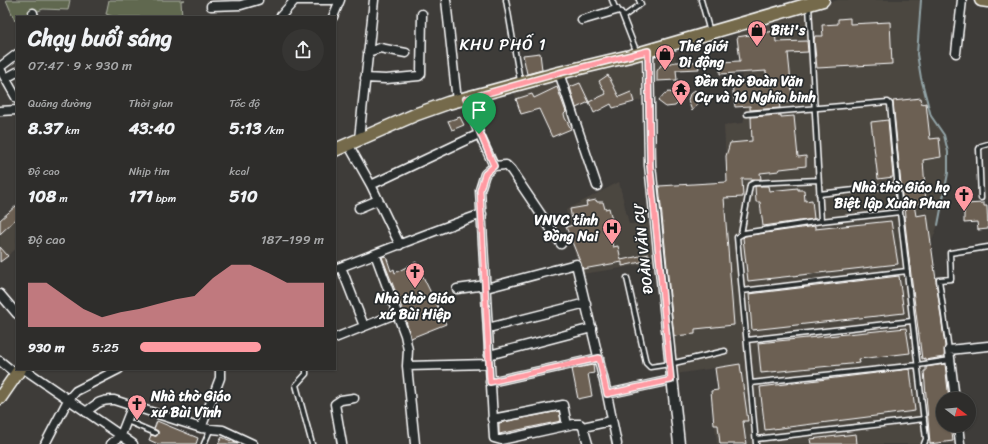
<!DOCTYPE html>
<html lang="vi">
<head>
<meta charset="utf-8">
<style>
  body { margin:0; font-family:Sriracha,sans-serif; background:#363533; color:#f1f3f6; height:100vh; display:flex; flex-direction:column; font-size:15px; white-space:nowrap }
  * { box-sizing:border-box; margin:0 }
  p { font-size:13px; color:#a7a8a9 }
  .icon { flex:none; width:22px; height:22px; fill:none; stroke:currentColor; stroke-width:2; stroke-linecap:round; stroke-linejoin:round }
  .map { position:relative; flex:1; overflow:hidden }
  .drawer { position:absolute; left:16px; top:16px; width:320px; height:354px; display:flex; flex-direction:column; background:#2e2d2b; border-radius:0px; box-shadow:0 1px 3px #0004,0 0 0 1px #494947 }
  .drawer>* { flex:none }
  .needle { width:26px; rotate:106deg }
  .fabs { position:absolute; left:936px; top:392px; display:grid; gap:8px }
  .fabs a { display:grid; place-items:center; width:40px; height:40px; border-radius:50%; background:#2e2d2b; box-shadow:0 1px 3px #0004,0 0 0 1px #494947; font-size:20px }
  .pin { position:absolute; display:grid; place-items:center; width:34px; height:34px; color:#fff; margin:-41px -17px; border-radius:50% 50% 50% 0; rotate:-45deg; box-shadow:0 0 4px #0007 }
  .pin .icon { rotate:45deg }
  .round { display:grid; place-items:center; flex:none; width:42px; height:42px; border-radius:21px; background:#363533 }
  .head { display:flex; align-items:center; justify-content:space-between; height:68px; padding:0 12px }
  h1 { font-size:22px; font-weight:700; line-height:30px }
  .metrics { display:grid; grid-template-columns:repeat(3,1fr); gap:6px; height:68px; padding:4px 12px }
  .metrics div { display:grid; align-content:center }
  .metrics b { font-size:17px; font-weight:700 }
  .metrics small { font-size:11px; font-weight:400 }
  .metrics p { font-size:11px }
  .chart { height:112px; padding:8px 12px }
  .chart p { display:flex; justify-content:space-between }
  .chart svg { width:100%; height:72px; margin-top:4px; fill:#ff9aa2; opacity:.7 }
  ul { padding:0 12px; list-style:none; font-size:13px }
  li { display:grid; grid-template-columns:64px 48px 1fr; align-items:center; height:30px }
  li i { height:10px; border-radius:5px; background:#ff9aa2 }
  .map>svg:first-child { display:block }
  .built { fill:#4c4741 }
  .green { fill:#60684f; stroke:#b0b4a7 }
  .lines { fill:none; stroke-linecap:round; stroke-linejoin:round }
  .stream { stroke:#92a4a7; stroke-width:2 }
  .building { fill:#6c6053; stroke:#fff }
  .service-casing { stroke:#fff; stroke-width:7 }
  .minor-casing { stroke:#fff; stroke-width:11 }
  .tertiary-casing { stroke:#fff; stroke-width:13 }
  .primary-casing { stroke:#fff; stroke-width:15 }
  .service { stroke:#2a2d2e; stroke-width:4 }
  .minor { stroke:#2a2d2e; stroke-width:8 }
  .tertiary { stroke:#2a2d2e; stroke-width:10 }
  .primary { stroke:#746b4b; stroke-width:12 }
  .route-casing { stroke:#fff; stroke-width:8 }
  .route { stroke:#ff9aa2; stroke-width:5 }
  .labels { text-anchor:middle; stroke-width:3.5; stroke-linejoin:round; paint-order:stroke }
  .poi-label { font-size:14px; font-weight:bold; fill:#fff; stroke:#2a2d2e; text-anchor:start }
  .street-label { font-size:14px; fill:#fff; stroke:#2a2d2e }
  .quarter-label { font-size:16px; letter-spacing:1px; fill:#fff; stroke:#2a2d2e }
</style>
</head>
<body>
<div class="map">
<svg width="988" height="444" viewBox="0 0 988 444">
  <rect width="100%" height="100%" fill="#3e3c39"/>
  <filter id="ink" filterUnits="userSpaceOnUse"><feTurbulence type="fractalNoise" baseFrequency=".025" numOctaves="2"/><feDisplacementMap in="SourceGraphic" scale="8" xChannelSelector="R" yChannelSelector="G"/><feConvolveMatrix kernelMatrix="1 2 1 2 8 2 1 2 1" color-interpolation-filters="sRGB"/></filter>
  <g filter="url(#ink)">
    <path class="built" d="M838 0H921L917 54 921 78 931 116 944 135 948 152V173L943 202 938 225 931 243 952 399H943V425H955L958 444H717L711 391 718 390 715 368 675 374 656 186 727 182 724 125 743 123 746 112 736 30Z
      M675 48 677 80 653 81 652 54Z
      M644 57V99L613 108 611 104 594 113 589 102 574 109 563 76Z
      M558 77 574 127 552 137 539 109 521 114 513 90Z
      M619 182 629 224 650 223 654 263 582 274 566 227 570 226 566 210Z
      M17 205V238L16 239 17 248 0 262V220Z"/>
    <path class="green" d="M6 0H70L68 10 43 9 24 17H17L15 21Z
      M109 0H185L181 1 182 17H114L106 14Z"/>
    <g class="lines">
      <path class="stream" d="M921 0 917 54 921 78 931 116 944 135 948 152V173L938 225"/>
    </g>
    <path class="building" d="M850 18V24L890 22 892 64 817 68 814 40 815 36H823L822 25 838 24V19Z
      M775 31 776 42 807 41 808 52 788 53 793 102 779 103 780 108 750 110V106L735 107 732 84 767 81 766 71 720 74V62L740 61 737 37Z
      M540 53 542 70 527 74 523 55Z
      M676 62H698L699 69 676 70 677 80 657 81V71L661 65Z
      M608 75 619 97 631 92 634 102 613 108 611 104 594 113 589 102 606 94 599 81Z
      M580 83 589 102 576 108 570 87Z
      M557 87 566 112 564 114 565 118 571 129 552 137 539 109 521 114 516 99 532 94 534 98Z
      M695 90 698 95 699 102 692 111 688 100 690 94Z
      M669 92 677 94 682 99 675 106 666 107 658 101 664 94Z
      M921 98 922 104 926 103 930 139 939 138 941 157 923 160 926 203 914 204 916 216 927 214 945 346 944 357 925 360V358L922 359 911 275 905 223 904 218 906 217 905 205 903 206 893 101Z
      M781 115V117L794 116 798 157 806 156V166L780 169 779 171 760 173 761 179H742L743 197 724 198 734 325 695 329V334L674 336 659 186 727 182 726 156 730 143 752 141 751 117Z
      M460 117 464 125 452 130 448 121Z
      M888 120 893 177 878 179 871 122Z
      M755 186H768L769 191 798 188V190H804L805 201 812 200 814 219 763 226 760 202H756Z
      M596 200 597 202H603L605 209 609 208 612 220 607 221 613 247 618 246 621 260 649 254 650 260 622 266V262L583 269 566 227 573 225 570 209 587 206 586 202Z
      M984 203V206H987L988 229 978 230 977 222 964 223V204Z
      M17 205V218L0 234V220Z
      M891 221 898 264 748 281 743 238 745 236 815 226V229Z
      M0 247 8 256 0 262Z
      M386 256 391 271 394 269 395 273 416 262 446 324 411 338 403 311 382 257Z
      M899 276 904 313 752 330 749 294Z
      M906 328 910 353 859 359 860 363 761 373 758 343Z
      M740 364 748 421H743L746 444H720L718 425H714L711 391 718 390 715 368Z
      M945 364 949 399H943V425H951L953 441 930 444 924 371H926V367Z
      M593 365 594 373 588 374 592 396 578 399 572 369Z
      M910 369 915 411 765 430 760 387Z
      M559 411 561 421 499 434V423Z
      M157 421 198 438 196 444H158L149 440 151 435 156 436 158 434V431L154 429Z
      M856 434 857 444H811L810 439Z
      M222 437 238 444H218Z"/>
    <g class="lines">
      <g class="service-casing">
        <path id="service" d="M506 0 520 81
          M612 0 616 10 621 12 623 17 637 53
          M701 0 710 32
          M809 6 821 221
          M623 17 641 4 639 0
          M747 114 888 102 890 104 900 212
          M819 194 898 185
          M981 198 979 149 981 146 988 144
          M741 234 750 185 754 183 818 180
          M627 278 646 363 650 367 670 364 725 351
          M742 291 907 271
          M747 340 912 321
          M949 350 939 280 951 279 950 253 988 247
          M306 369V374L296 385 312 444
          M751 383 918 365 950 360
          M127 421 155 433
          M756 439 924 419
          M204 444 211 428
          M756 444 737 237 744 233 821 221 900 212 926 439 924 444"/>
      </g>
      <g class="minor-casing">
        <path id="minor" d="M293 0H332
          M446 0 457 101
          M211 6 241 5 258 0
          M33 13 34 17
          M280 17 294 1
          M333 17 340 0
          M582 20 616 10
          M368 52 380 48 406 53
          M956 53 962 0
          M0 67 17 54
          M0 69 17 99
          M559 73 597 186
          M6 78 17 72
          M365 78 386 79 419 76 421 74 422 14
          M466 99 479 134 494 166 506 165 511 170 561 244
          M0 111 17 110
          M359 139 374 0
          M348 144 371 185 400 245
          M494 166 485 174 480 190 494 438 501 440 574 424H580L583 427 611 421
          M371 185 479 134
          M359 208 378 200
          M375 254 405 335 408 350 407 366 415 444
          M341 267 364 326
          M335 269C384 251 432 231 482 214
          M486 288 576 264 607 394 617 444
          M457 289 486 285
          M0 294 17 314
          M488 328 586 303
          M335 338 398 313
          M489 355 592 328
          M0 361 16 374
          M407 366 489 364
          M24 369 133 444
          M490 382 599 358
          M607 394 671 380
          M955 399 949 350 988 346
          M86 412C96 404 101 399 114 400L201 428 223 430 253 444
          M492 419 563 405 567 425
          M958 425 960 444
          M583 427 588 444
          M201 428 220 378V369
          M121 435 132 407
          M45 444 68 400 76 391 119 369
          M111 444 121 435
          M342 444 335 404 341 400 354 398"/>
      </g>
      <g class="tertiary-casing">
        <path id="tertiary" d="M648 51 650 165 679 444"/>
      </g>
      <g class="primary-casing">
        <path id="primary" d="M981 0 988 1
          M335 150 417 114 448 103 559 73 630 56 823 0
          M0 398 20 369"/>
      </g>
      <use href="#service" class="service"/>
      <use href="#minor" class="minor"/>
      <use href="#tertiary" class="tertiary"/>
      <use href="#primary" class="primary"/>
    </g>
  </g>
  <g class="lines" filter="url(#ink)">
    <g class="route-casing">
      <path id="route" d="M648 51 650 166 671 380 607 394 599 358 490 382 480 190 485 174 494 166 466 99 559 73Z"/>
    </g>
    <use href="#route" class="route"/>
  </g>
  <defs>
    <g id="shop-pin" transform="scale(1)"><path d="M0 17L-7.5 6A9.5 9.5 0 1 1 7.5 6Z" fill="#ff9aa2" stroke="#2a2d2e"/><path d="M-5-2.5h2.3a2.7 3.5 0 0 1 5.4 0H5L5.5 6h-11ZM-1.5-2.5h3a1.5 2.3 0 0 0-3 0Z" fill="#111"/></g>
    <g id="temple-pin" transform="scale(1)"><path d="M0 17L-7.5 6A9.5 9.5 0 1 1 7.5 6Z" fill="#ff9aa2" stroke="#2a2d2e"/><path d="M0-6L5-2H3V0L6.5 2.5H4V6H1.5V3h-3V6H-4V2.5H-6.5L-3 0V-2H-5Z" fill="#111"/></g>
    <g id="church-pin" transform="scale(1)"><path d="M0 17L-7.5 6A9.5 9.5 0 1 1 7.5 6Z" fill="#ff9aa2" stroke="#2a2d2e"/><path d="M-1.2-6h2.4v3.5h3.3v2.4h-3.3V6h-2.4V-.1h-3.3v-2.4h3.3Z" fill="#111"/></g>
    <g id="hospital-pin" transform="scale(1)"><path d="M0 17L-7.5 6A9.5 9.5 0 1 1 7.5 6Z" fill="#ff9aa2" stroke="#2a2d2e"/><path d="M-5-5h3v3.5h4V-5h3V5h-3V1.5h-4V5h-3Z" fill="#111"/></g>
  </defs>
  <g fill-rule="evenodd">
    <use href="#shop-pin" x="757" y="30"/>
    <use href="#shop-pin" x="665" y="54"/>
    <use href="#temple-pin" x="681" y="89"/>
    <use href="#church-pin" x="964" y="195"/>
    <use href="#hospital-pin" x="612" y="228"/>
    <use href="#church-pin" x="415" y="272"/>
    <use href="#church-pin" x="137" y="404"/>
  </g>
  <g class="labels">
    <g class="poi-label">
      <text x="771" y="35">Biti's</text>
      <text x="679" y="51">Thế giới<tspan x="679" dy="16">Di động</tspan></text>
      <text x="695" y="86">Đền thờ Đoàn Văn<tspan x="695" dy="16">Cự và 16 Nghĩa binh</tspan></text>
      <text x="950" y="192" text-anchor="end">Nhà thờ Giáo họ<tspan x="950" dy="16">Biệt lập Xuân Phan</tspan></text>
      <text x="598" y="225" text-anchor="end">VNVC tỉnh<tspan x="598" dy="16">Đồng Nai</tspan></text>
      <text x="415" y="303" text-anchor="middle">Nhà thờ Giáo<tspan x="415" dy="16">xứ Bùi Hiệp</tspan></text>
      <text x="151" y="401">Nhà thờ Giáo<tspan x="151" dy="16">xứ Bùi Vĩnh</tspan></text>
    </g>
    <g class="street-label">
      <text transform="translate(643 249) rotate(-96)" y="5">ĐOÀN VĂN CỰ</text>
    </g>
    <g class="quarter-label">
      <text x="503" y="50">KHU PHỐ 1</text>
    </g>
  </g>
</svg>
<div class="fabs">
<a><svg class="needle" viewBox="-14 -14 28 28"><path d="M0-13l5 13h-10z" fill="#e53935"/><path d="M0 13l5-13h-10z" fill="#a7a8a9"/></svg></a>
</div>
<div class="pin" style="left:479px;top:134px;background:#1e9e55"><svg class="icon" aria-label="arrive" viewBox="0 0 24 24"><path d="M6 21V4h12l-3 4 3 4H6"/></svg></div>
<section class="drawer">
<div class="head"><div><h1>Chạy buổi sáng</h1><p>07:47 · 9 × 930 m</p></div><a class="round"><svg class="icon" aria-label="share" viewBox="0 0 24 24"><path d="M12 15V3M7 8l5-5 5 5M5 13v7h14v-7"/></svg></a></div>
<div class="metrics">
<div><p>Quãng đường</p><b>8.37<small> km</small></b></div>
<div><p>Thời gian</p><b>43:40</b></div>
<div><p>Tốc độ</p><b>5:13<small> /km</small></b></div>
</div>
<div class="metrics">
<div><p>Độ cao</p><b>108<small> m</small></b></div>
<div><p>Nhịp tim</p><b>171<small> bpm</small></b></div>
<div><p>kcal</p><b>510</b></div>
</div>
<div class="chart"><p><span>Độ cao</span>187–199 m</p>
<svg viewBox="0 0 160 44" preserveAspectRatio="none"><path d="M0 44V17L10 17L20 25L30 33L40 38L50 35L60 33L70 30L80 27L90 25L100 14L110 6L120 6L130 11L140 17L150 17L160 17V44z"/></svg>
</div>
<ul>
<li><b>930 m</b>5:25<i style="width:66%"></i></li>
</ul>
</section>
</div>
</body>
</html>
